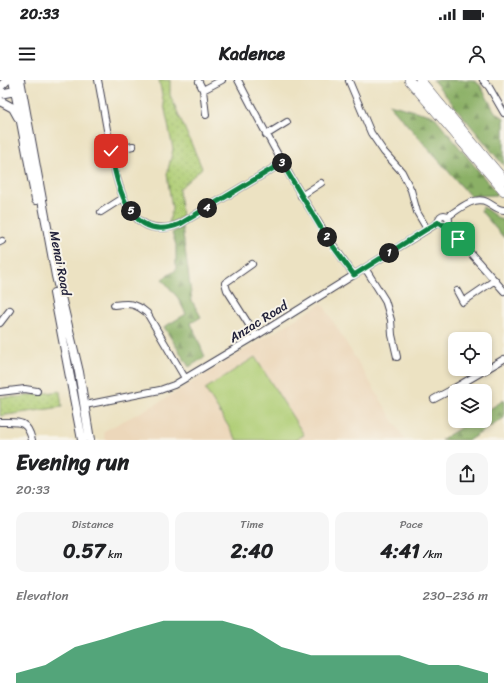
<!DOCTYPE html>
<html lang="en">
<head>
<meta charset="utf-8">
<style>
  body { margin:0; font-family:Sriracha,sans-serif; background:#f6f6f6; color:#202124; height:100vh; display:flex; flex-direction:column; font-size:15px; white-space:nowrap }
  * { box-sizing:border-box; margin:0 }
  p { font-size:13px; color:#757577 }
  .icon { flex:none; width:22px; height:22px; fill:none; stroke:currentColor; stroke-width:2; stroke-linecap:round; stroke-linejoin:round }
  .map { position:relative; height:360px; overflow:hidden }
  .details { display:flex; flex-direction:column; background:#fff; flex:1 }
  .details>* { flex:none }
  .controls { position:absolute; left:448px; top:252px; display:grid; gap:8px }
  .controls a { display:grid; place-items:center; width:44px; height:44px; border-radius:8px; background:#fff; box-shadow:0 2px 6px #0003; font-size:20px }
  .pin { position:absolute; display:grid; place-items:center; width:34px; height:34px; color:#fff; margin:-17px; border-radius:8px; box-shadow:0 2px 6px #0006 }
  .km { position:absolute; width:20px; height:20px; margin:-10px; border-radius:50%; background:#222; color:#fff; font-size:11px; line-height:20px; text-align:center }
  .round { display:grid; place-items:center; flex:none; width:42px; height:42px; border-radius:12px; background:#f6f6f6 }
  .headline { display:flex; align-items:center; justify-content:space-between; height:68px; padding:0 16px }
  h1 { font-size:22px; font-weight:700; line-height:30px }
  .figures { display:grid; grid-template-columns:repeat(3,1fr); gap:6px; height:68px; padding:4px 16px }
  .figures div { display:grid; align-content:center; border-radius:10px; background:#f6f6f6; text-align:center }
  .figures b { font-size:20px; font-weight:700 }
  .figures small { font-size:11px; font-weight:400 }
  .figures p { font-size:11px }
  .chart { height:112px; padding:8px 16px }
  .chart p { display:flex; justify-content:space-between }
  .chart svg { width:100%; height:72px; margin-top:4px; fill:#0b8043; opacity:.7 }
  .status { display:flex; justify-content:space-between; align-items:center; height:28px; padding:0 20px; background:#fff; direction:ltr }
  .status svg { height:11px; fill:currentColor }
  header { display:flex; justify-content:space-between; align-items:center; height:52px; padding:0 16px; background:#fff; font-size:18px; font-weight:700 }
  .map>svg:first-child { display:block }
  .built { fill:#ecd7ba }
  .grass { fill:url(#grass-dots); stroke:#687858 }
  .forest { fill:url(#forest-firs); stroke:#566950 }
  .garden { fill:#afcd74; stroke:#687858 }
  .lines { fill:none; stroke-linecap:round; stroke-linejoin:round }
  .street-casing { stroke:#403f4f; stroke-width:8 }
  .secondary-casing { stroke:#403f4f; stroke-width:10 }
  .primary-casing { stroke:#403f4f; stroke-width:10 }
  .street { stroke:#fff; stroke-width:6 }
  .secondary { stroke:#fff; stroke-width:8 }
  .primary { stroke:#fff; stroke-width:9 }
  .route-casing { stroke:#fff; stroke-width:8 }
  .route { stroke:#0b8043; stroke-width:5 }
  .labels { text-anchor:middle; stroke-width:4; stroke-linejoin:round; paint-order:stroke }
  .street-label { font-size:13px; fill:#22223b; stroke:#f7f3e8 }
</style>
</head>
<body>
<div class="status"><b>20:33</b><svg viewBox="0 0 49 12"><path d="M0 12V9h3v3zM5 12V6h3v6zM10 12V3h3v9zM15 12V0h3v12zM26 1h20v11H26zM47 4h2v5h-2z"/></svg></div>
<header><svg class="icon" aria-label="menu" viewBox="0 0 24 24"><path d="M4 6h16M4 12h16M4 18h16"/></svg>Kadence<svg class="icon" aria-label="person" viewBox="0 0 24 24"><circle cx="12" cy="8" r="4"/><path d="M4 21q1-7 8-7t8 7"/></svg></header>
<div class="map">
<svg width="504" height="360" viewBox="0 0 504 360">
  <defs>
    <pattern id="grass-dots" width="8" height="8" patternUnits="userSpaceOnUse"><rect width="8" height="8" fill="#afcd74"/><path d="M2 2h.1M6 6h.1" fill="none" stroke="#96b065" stroke-width="1.8" stroke-linecap="round"/></pattern>
    <pattern id="forest-firs" width="22" height="20" patternUnits="userSpaceOnUse"><rect width="22" height="20" fill="#8bb066"/><path d="M5 1l3.5 6h-7zM16 11l3.5 6h-7z" fill="#718f55"/></pattern>
  </defs>
  <rect width="100%" height="100%" fill="#f7f3e8"/>
  <filter id="ink" filterUnits="userSpaceOnUse"><feTurbulence type="fractalNoise" baseFrequency=".025" numOctaves="2"/><feDisplacementMap in="SourceGraphic" scale="8" xChannelSelector="R" yChannelSelector="G"/><feConvolveMatrix kernelMatrix="1 2 1 2 8 2 1 2 1" color-interpolation-filters="sRGB"/></filter>
  <filter id="wash" filterUnits="userSpaceOnUse"><feTurbulence type="fractalNoise" baseFrequency=".012" numOctaves="4" result="noise"/><feDisplacementMap in="SourceGraphic" scale="16" xChannelSelector="R" yChannelSelector="G"/><feGaussianBlur stdDeviation="0.9" result="paint"/><feColorMatrix in="noise" values="0 0 0 0 0 0 0 0 0 0 0 0 0 0 0 0 0 1.4 0 .05"/><feComposite in="paint" operator="in"/></filter>
  <g filter="url(#wash)">
    <rect width="100%" height="100%" fill="#ece2c2"/>
    <path class="built" d="M322 223 405 360H105L104 351 158 323Z"/>
    <path class="grass" d="M159 0H170V15L202 88 179 109 182 137 169 143 172 129 167 94 173 69Z
      M60 311 62 327 0 336V317H19Z"/>
    <path class="forest" d="M433 0H473L480 5 495 32 504 38V86Z
      M389 24 434 36 498 115 470 116Z
      M483 127 501 140 504 139V158L481 131Z
      M182 147 192 221 201 237 191 243 205 277 189 287 164 247 186 234 178 218 162 199 176 190V165L172 153Z
      M504 320V338L469 360H441L471 341H485V332Z"/>
    <path class="garden" d="M255 277 304 355 295 360H237L205 309Z"/>
  </g>
  <g filter="url(#ink)">
    <g class="lines">
      <g class="street-casing">
        <path id="street" d="M98 0C102 20 105 40 109 60 116 98 125 165 180 144L282 83
          M238 0C273 68 309 133 354 195
          M483 0 489 7 504 33
          M349 1 371 53 384 72 402 92 411 110 417 132 427 149
          M199 2 203 10 206 35
          M203 10 222 0
          M266 55 287 42
          M111 71 133 66
          M301 116 321 103
          M101 132 123 118
          M439 140a5 5 0 1 1 10 0a5 5 0 1 1-10 0Z
          M447 137C458 130 474 115 487 122 493 125 497 130 504 130
          M447 144 458 159 504 211
          M0 162 2 161
          M252 184 225 203 227 210 256 256
          M365 188 385 220 391 240 392 255 397 277
          M457 211 463 222 495 200
          M114 225C130 223 135 223 147 233L185 298
          M0 243 10 230
          M0 312 25 309 37 311
          M434 319 451 310 504 279
          M85 325 160 310 174 305 256 256 439 142
          M0 342C18 342 27 339 32 360"/>
      </g>
      <g class="secondary-casing">
        <path id="secondary" d="M13 0 36 120
          M20 0 56 196 79 292 90 360
          M0 7 7 0
          M0 14 15 11
          M0 21 13 28 18 37
          M54 213 82 360"/>
      </g>
      <g class="primary-casing">
        <path id="primary" d="M409 0 504 111
          M420 0 504 100"/>
      </g>
      <use href="#street" class="street"/>
      <use href="#secondary" class="secondary"/>
      <use href="#primary" class="primary"/>
    </g>
  </g>
  <g class="lines" filter="url(#ink)">
    <g class="route-casing">
      <path id="route" d="M111 71C117 108 131 164 180 144L282 83 327 158 354 195 427 149 439 142 443 145 447 144 458 159"/>
    </g>
    <use href="#route" class="route"/>
  </g>
  <g class="labels">
    <g class="street-label">
      <text transform="translate(61 183) rotate(79)" y="5">Menai Road</text>
      <text transform="translate(258 241) rotate(-32)" y="5">Anzac Road</text>
    </g>
  </g>
</svg>
<div class="controls">
<a><svg class="icon" aria-label="locate" viewBox="0 0 24 24"><circle cx="12" cy="12" r="6"/><path d="M12 2v4M12 18v4M2 12h4M18 12h4"/></svg></a>
<a><svg class="icon" aria-label="layers" viewBox="0 0 24 24"><path d="M12 4l9 5-9 5-9-5zM3 14l9 5 9-5"/></svg></a>
</div>
<div class="pin" style="left:458px;top:159px;background:#1e9e55"><svg class="icon" aria-label="arrive" viewBox="0 0 24 24"><path d="M6 21V4h12l-3 4 3 4H6"/></svg></div>
<div class="pin" style="left:111px;top:71px;background:#d93025"><svg class="icon" aria-label="check" viewBox="0 0 24 24"><path d="M5 12l5 5 9-10"/></svg></div>
<b class="km" style="left:389px;top:173px">1</b>
<b class="km" style="left:327px;top:157px">2</b>
<b class="km" style="left:282px;top:83px">3</b>
<b class="km" style="left:207px;top:128px">4</b>
<b class="km" style="left:131px;top:131px">5</b>
</div>
<section class="details">
<div class="headline"><div><h1>Evening run</h1><p>20:33</p></div><a class="round"><svg class="icon" aria-label="share" viewBox="0 0 24 24"><path d="M12 15V3M7 8l5-5 5 5M5 13v7h14v-7"/></svg></a></div>
<div class="figures">
<div><p>Distance</p><b>0.57<small> km</small></b></div>
<div><p>Time</p><b>2:40</b></div>
<div><p>Pace</p><b>4:41<small> /km</small></b></div>
</div>
<div class="chart"><p><span>Elevation</span>230–236 m</p>
<svg viewBox="0 0 160 44" preserveAspectRatio="none"><path d="M0 44V38L10 33L20 22L30 17L40 11L50 6L60 6L70 6L80 11L90 22L100 27L110 27L120 27L130 27L140 33L150 33L160 38V44z"/></svg>
</div>
</section>
</body>
</html>
